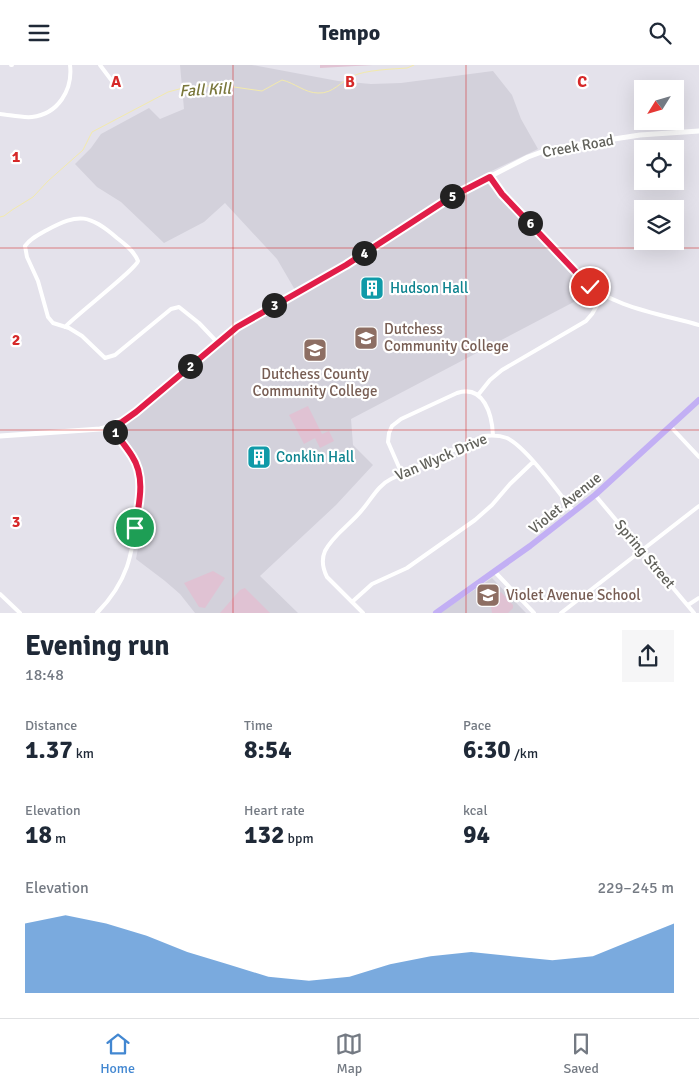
<!DOCTYPE html>
<html lang="en">
<head>
<meta charset="utf-8">
<style>
  body { margin:0; font-family:Signika,sans-serif; background:#f6f6f7; color:#1f2937; height:100vh; display:flex; flex-direction:column; font-size:19px; white-space:nowrap }
  * { box-sizing:border-box; margin:0 }
  p { font-size:16px; color:#747a83 }
  .icon { flex:none; width:28px; height:28px; fill:none; stroke:currentColor; stroke-width:2; stroke-linecap:round; stroke-linejoin:round }
  .map { position:relative; height:548px; overflow:hidden }
  .sheet { display:flex; flex-direction:column; background:#fff; flex:1 }
  .sheet>* { flex:none }
  .needle { width:32px; rotate:233deg }
  .buttons { position:absolute; left:634px; top:15px; display:grid; gap:10px }
  .buttons a { display:grid; place-items:center; width:50px; height:50px; border-radius:0px; background:#fff; box-shadow:0 5px 20px #0002; font-size:25px }
  .pin { position:absolute; display:grid; place-items:center; width:42px; height:42px; color:#fff; margin:-21px; border:2px solid #fff; border-radius:50%; box-shadow:0 1px 5px #0007 }
  .km { position:absolute; width:25px; height:25px; margin:-12px; border-radius:50%; background:#222; color:#fff; font-size:14px; line-height:25px; text-align:center }
  .round { display:grid; place-items:center; flex:none; width:52px; height:52px; border-radius:0px; background:#f6f6f7 }
  .headline { display:flex; align-items:center; justify-content:space-between; height:85px; padding:0 25px }
  h1 { font-size:28px; font-weight:700; line-height:38px }
  .metrics { display:grid; grid-template-columns:repeat(3,1fr); gap:8px; height:85px; padding:5px 25px }
  .metrics div { display:grid; align-content:center }
  .metrics b { font-size:25px; font-weight:700 }
  .metrics small { font-size:14px; font-weight:400 }
  .metrics p { font-size:14px }
  .chart { height:140px; padding:10px 25px }
  .chart p { display:flex; justify-content:space-between }
  .chart svg { width:100%; height:90px; margin-top:5px; fill:#4287d1; opacity:.7 }
  header { display:flex; justify-content:space-between; align-items:center; height:65px; padding:0 25px; background:#fff; font-size:22px; font-weight:700 }
  .menu { display:flex; justify-content:space-around; align-items:center; height:70px; border-top:1px solid #e0e1e3; background:#fff; font-size:14px; color:#747a83 }
  .menu a { display:grid; justify-items:center; gap:2px }
  .menu .on { color:#4287d1 }
  .map>svg:first-child { display:block }
  .education { fill:#d3d1db }
  .green { fill:#e0c2d3 }
  .lines { fill:none; stroke-linecap:round; stroke-linejoin:round }
  .stream { stroke:#f3eaab; stroke-width:1 }
  .minor { stroke:#fff; stroke-width:4 }
  .tertiary { stroke:#fff; stroke-width:5 }
  .primary { stroke:#c2aff4; stroke-width:6 }
  .route-casing { stroke:#fff; stroke-width:10 }
  .route { stroke:#e11d48; stroke-width:6 }
  .grid { fill:none; stroke:#d62828; stroke-width:1; stroke-opacity:0.55 }
  .labels { text-anchor:middle; stroke-width:4.5; stroke-linejoin:round; paint-order:stroke }
  .street-label { font-size:15px; fill:#61615b; stroke:#fff }
  .culture-label { font-size:15px; fill:#0d838f; stroke:#fff; text-anchor:start }
  .education-label { font-size:15px; fill:#785e54; stroke:#fff; text-anchor:start }
  .water-label { font-size:16px; font-style:italic; fill:#7a773b; stroke:#fff }
  .grid-label { font-size:16px; text-anchor:middle; font-weight:bold; fill:#d62828; stroke:#fff; stroke-width:4.5; stroke-linejoin:round; paint-order:stroke }
</style>
</head>
<body>
<header><svg class="icon" aria-label="menu" viewBox="0 0 24 24"><path d="M4 6h16M4 12h16M4 18h16"/></svg>Tempo<svg class="icon" aria-label="search" viewBox="0 0 24 24"><circle cx="10" cy="10" r="6"/><path d="M15 15l6 6"/></svg></header>
<div class="map">
<svg width="699" height="548" viewBox="0 0 699 548">
  <rect width="100%" height="100%" fill="#e4e2eb"/>
  <path class="education" d="M180 0H252L338 16 371 19 401 18 493 6 512 30 521 54 538 84 483 110 488 119 549 183 589 229 351 354 353 380 373 400 336 440 260 511 298 548H195L180 529 165 516 136 494 140 472 144 414 138 391 122 370V363L230 271 298 230 277 194 225 138 204 157 164 178 121 137 97 122 75 99 91 83 101 69 149 43 160 54 184 44Z
    M492 513 526 548H440Z"/>
  <path class="green" d="M320 0H373L320 3Z
    M308 341 322 369 329 366 334 376 320 383 315 373 304 379 289 350Z
    M213 506 225 513 205 543 199 542 184 518Z
    M245 523 270 548H220L240 525Z
    M501 527 513 540V543L508 548H492L490 536Z"/>
  <g class="lines">
    <path class="stream" d="M0 152 4 151 12 145 33 132 48 116 83 85 92 67 168 27 183 23 220 20 262 26 282 15C295 18 305 28 318 28 333 29 341 16 353 11 365 5 393 4 407 3L414 0"/>
    <path class="minor" d="M11 0H12
      M100 0 112 16
      M0 49C10 50 22 53 32 52 58 49 73 25 70 0
      M490 112 502 129 582 214C610 242 661 249 699 260
      M65 262C76 250 136 204 138 196 134 186 125 179 117 173 89 149 79 148 47 165 38 170 31 173 25 181L27 192 38 216 48 252 53 258 69 263 82 271 105 293 115 290 171 244 179 242 199 258 217 277
      M478 330 490 315 502 305 586 256 592 249 603 230
      M670 361 699 392
      M402 409 388 377 389 368 392 361 401 354 457 328C484 319 492 350 493 370
      M595 430 694 548
      M495 507 534 548
      M0 529 20 548
      M352 537 372 519 407 503 475 455 492 440 510 419 533 397
      M688 540 699 533
      M97 548C129 515 132 489 138 446 139 433 143 417 139 404 134 388 118 377 112 361
      M363 548 327 512C323 504 321 495 325 486 333 470 351 459 362 445 371 435 378 420 391 414L484 371C493 370 499 370 507 373 527 383 559 428 574 447
      M561 548 699 441"/>
    <path class="tertiary" d="M0 371 100 364 112 361 122 357 237 262 346 200 456 129 528 92 547 85 562 82 640 70 699 66"/>
    <path class="primary" d="M436 548 530 481 595 430 699 335"/>
  </g>
  <g class="lines">
    <g class="route-casing">
      <path id="route" d="M135 463C139 439 146 412 132 391 126 381 117 372 112 361L122 357 136 347 237 262 346 200 451 132 490 112 502 129 590 222"/>
    </g>
    <use href="#route" class="route"/>
  </g>
  <path class="grid" d="M233 0V548M466 0V548M0 183H699M0 365H699"/>
  <defs>
    <g id="building-square" transform="scale(1.25)"><rect x="-9" y="-9" width="18" height="18" rx="4" fill="#0f9aa8" stroke="#fff"/><path d="M-4-6H4V6H1V3H-1V6H-4ZM-2.5-4.3h1.7v1.8h-1.7ZM.8-4.3h1.7v1.8H.8ZM-2.5-1h1.7V.8h-1.7ZM.8-1h1.7V.8H.8Z" fill="#fff"/></g>
    <g id="university-square" transform="scale(1.25)"><rect x="-9" y="-9" width="18" height="18" rx="4" fill="#8d6e63" stroke="#fff"/><path d="M0-5L7-2L0 1L-7-2ZM-4 1L0 2.5L4 1V4Q0 6-4 4Z" fill="#fff"/></g>
    <g id="school-square" transform="scale(1.25)"><rect x="-9" y="-9" width="18" height="18" rx="4" fill="#8d6e63" stroke="#fff"/><path d="M0-5L7-2L0 1L-7-2ZM-4 1L0 2.5L4 1V4Q0 6-4 4Z" fill="#fff"/></g>
  </defs>
  <g fill-rule="evenodd">
    <use href="#building-square" x="372" y="223"/>
    <use href="#university-square" x="366" y="273"/>
    <use href="#school-square" x="315" y="285"/>
    <use href="#building-square" x="259" y="392"/>
    <use href="#school-square" x="488" y="530"/>
  </g>
  <g class="labels">
    <g class="street-label">
      <text transform="translate(578 81) rotate(-10)" y="5">Creek Road</text>
      <text transform="translate(441 392) rotate(-23)" y="5">Van Wyck Drive</text>
      <text transform="translate(565 438) rotate(-39)" y="5">Violet Avenue</text>
      <text transform="translate(645 489) rotate(50)" y="5">Spring Street</text>
    </g>
    <g class="culture-label">
      <text x="390" y="228">Hudson Hall</text>
      <text x="276" y="397">Conklin Hall</text>
    </g>
    <g class="education-label">
      <text x="384" y="269">Dutchess<tspan x="384" dy="17">Community College</tspan></text>
      <text x="315" y="314" text-anchor="middle">Dutchess County<tspan x="315" dy="17">Community College</tspan></text>
      <text x="506" y="535">Violet Avenue School</text>
    </g>
    <g class="water-label">
      <text transform="translate(205 24) rotate(-3)" y="6">Fall Kill</text>
    </g>
  </g>
  <g class="grid-label">
    <text x="116" y="22">A</text>
    <text x="350" y="22">B</text>
    <text x="582" y="22">C</text>
    <text x="16" y="97">1</text>
    <text x="16" y="280">2</text>
    <text x="16" y="462">3</text>
  </g>
</svg>
<div class="buttons">
<a><svg class="needle" viewBox="-14 -14 28 28"><path d="M0-13l5 13h-10z" fill="#e53935"/><path d="M0 13l5-13h-10z" fill="#747a83"/></svg></a>
<a><svg class="icon" aria-label="locate" viewBox="0 0 24 24"><circle cx="12" cy="12" r="6"/><path d="M12 2v4M12 18v4M2 12h4M18 12h4"/></svg></a>
<a><svg class="icon" aria-label="layers" viewBox="0 0 24 24"><path d="M12 4l9 5-9 5-9-5zM3 14l9 5 9-5"/></svg></a>
</div>
<div class="pin" style="left:135px;top:463px;background:#1e9e55"><svg class="icon" aria-label="arrive" viewBox="0 0 24 24"><path d="M6 21V4h12l-3 4 3 4H6"/></svg></div>
<div class="pin" style="left:590px;top:222px;background:#d93025"><svg class="icon" aria-label="check" viewBox="0 0 24 24"><path d="M5 12l5 5 9-10"/></svg></div>
<b class="km" style="left:115px;top:367px">1</b>
<b class="km" style="left:190px;top:301px">2</b>
<b class="km" style="left:274px;top:240px">3</b>
<b class="km" style="left:364px;top:188px">4</b>
<b class="km" style="left:452px;top:131px">5</b>
<b class="km" style="left:530px;top:158px">6</b>
</div>
<section class="sheet">
<div class="headline"><div><h1>Evening run</h1><p>18:48</p></div><a class="round"><svg class="icon" aria-label="share" viewBox="0 0 24 24"><path d="M12 15V3M7 8l5-5 5 5M5 13v7h14v-7"/></svg></a></div>
<div class="metrics">
<div><p>Distance</p><b>1.37<small> km</small></b></div>
<div><p>Time</p><b>8:54</b></div>
<div><p>Pace</p><b>6:30<small> /km</small></b></div>
</div>
<div class="metrics">
<div><p>Elevation</p><b>18<small> m</small></b></div>
<div><p>Heart rate</p><b>132<small> bpm</small></b></div>
<div><p>kcal</p><b>94</b></div>
</div>
<div class="chart"><p><span>Elevation</span>229–245 m</p>
<svg viewBox="0 0 160 44" preserveAspectRatio="none"><path d="M0 44V10L10 6L20 10L30 16L40 24L50 30L60 36L70 38L80 36L90 30L100 26L110 24L120 26L130 28L140 26L150 18L160 10V44z"/></svg>
</div>
</section>
<nav class="menu">
<a class="on"><svg class="icon" aria-label="home" viewBox="0 0 24 24"><path d="M3 11l9-7 9 7M6 9v11h12V9"/></svg>Home</a>
<a><svg class="icon" aria-label="map" viewBox="0 0 24 24"><path d="M3 6l6-2 6 2 6-2v14l-6 2-6-2-6 2zM9 4v14M15 6v14"/></svg>Map</a>
<a><svg class="icon" aria-label="saved" viewBox="0 0 24 24"><path d="M7 4h10v16l-5-4-5 4z"/></svg>Saved</a>
</nav>
</body>
</html>
